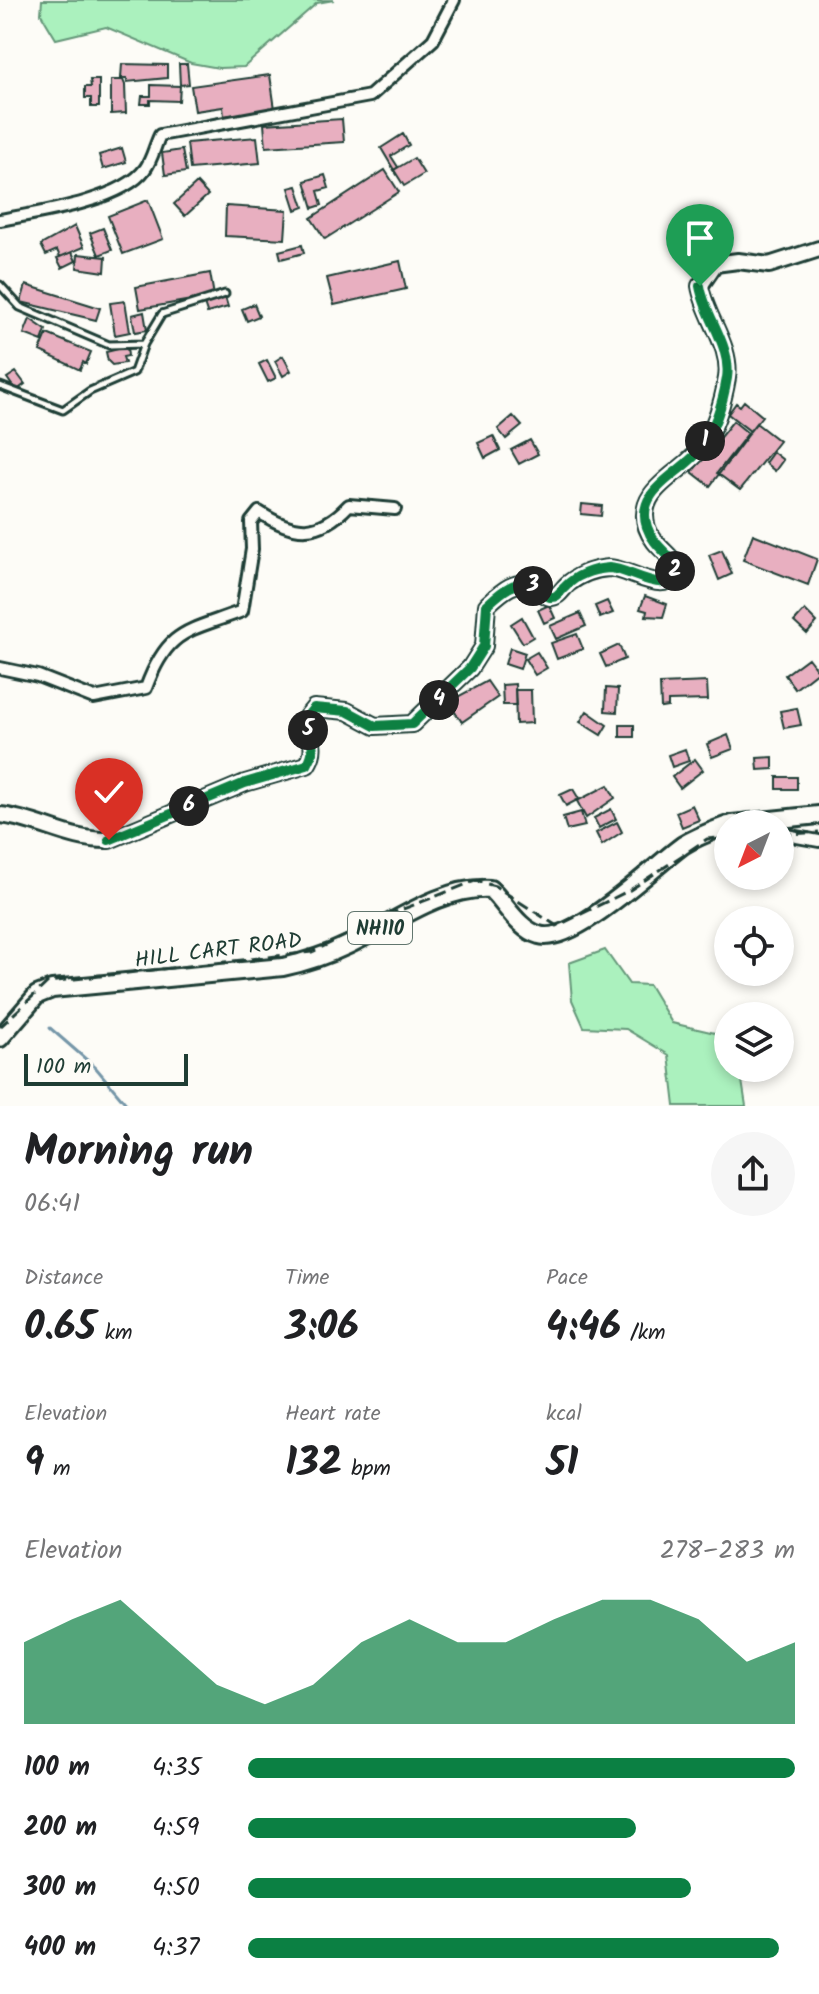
<!DOCTYPE html>
<html lang="en">
<head>
<meta charset="utf-8">
<style>
  body { margin:0; font-family:Kalam,sans-serif; background:#f6f6f6; color:#202124; height:100vh; display:flex; flex-direction:column; font-size:30px; white-space:nowrap }
  * { box-sizing:border-box; margin:0 }
  p { font-size:26px; color:#757577 }
  .icon { flex:none; width:44px; height:44px; fill:none; stroke:currentColor; stroke-width:2; stroke-linecap:round; stroke-linejoin:round }
  .map { position:relative; height:1106px; overflow:hidden }
  .details { display:flex; flex-direction:column; background:#fff; flex:1 }
  .details>* { flex:none }
  .needle { width:52px; rotate:222deg }
  .buttons { position:absolute; left:714px; top:810px; display:grid; gap:16px }
  .buttons a { display:grid; place-items:center; width:80px; height:80px; border-radius:50%; background:#fff; box-shadow:0 4px 12px #0003; font-size:40px }
  .scale { position:absolute; left:24px; bottom:20px; width:164px; box-sizing:border-box; padding-left:8px; border:4px solid #1f3d34; border-top:0; font-size:22px; line-height:28px; white-space:nowrap; color:#1f3d34; -webkit-text-stroke:6px #fdfcf7; paint-order:stroke }
  .pin { position:absolute; display:grid; place-items:center; width:68px; height:68px; color:#fff; margin:-82px -34px; border-radius:50% 50% 50% 0; rotate:-45deg; box-shadow:0 0 8px #0007 }
  .pin .icon { rotate:45deg }
  .km { position:absolute; width:40px; height:40px; margin:-20px; border-radius:50%; background:#222; color:#fff; font-size:22px; line-height:40px; text-align:center }
  .round { display:grid; place-items:center; flex:none; width:84px; height:84px; border-radius:42px; background:#f6f6f6 }
  .head { display:flex; align-items:center; justify-content:space-between; height:136px; padding:0 24px }
  h1 { font-size:44px; font-weight:600; line-height:60px }
  .stats { display:grid; grid-template-columns:repeat(3,1fr); gap:12px; height:136px; padding:8px 24px }
  .stats div { display:grid; align-content:center }
  .stats b { font-size:40px; font-weight:600 }
  .stats small { font-size:22px; font-weight:400 }
  .stats p { font-size:22px }
  .chart { height:224px; padding:16px 24px }
  .chart p { display:flex; justify-content:space-between }
  .chart svg { width:100%; height:144px; margin-top:8px; fill:#0b8043; opacity:.7 }
  ul { padding:0 24px; list-style:none; font-size:26px }
  li { display:grid; grid-template-columns:128px 96px 1fr; align-items:center; height:60px }
  li i { height:20px; border-radius:10px; background:#0b8043 }
  .map>svg:first-child { display:block }
  .green { fill:#abf1be; stroke:#659779; stroke-width:2 }
  .lines { fill:none; stroke-linecap:round; stroke-linejoin:round }
  .stream { stroke:#7496a8; stroke-width:3 }
  .building { fill:#e8afc0; stroke:#1f3d34; stroke-width:2 }
  .service-casing { stroke:#1f3d34; stroke-width:11 }
  .minor-casing { stroke:#1f3d34; stroke-width:16 }
  .secondary-casing { stroke:#1f3d34; stroke-width:20 }
  .trunk-casing { stroke:#1f3d34; stroke-width:22 }
  .service { stroke:#fdfcf7; stroke-width:5 }
  .minor { stroke:#fdfcf7; stroke-width:10 }
  .secondary { stroke:#fdfcf7; stroke-width:14 }
  .trunk { stroke:#fdfcf7; stroke-width:16 }
  .rail { stroke:#1f3d34; stroke-width:3; stroke-dasharray:12 6; stroke-linecap:butt }
  .route-casing { stroke:#fff; stroke-width:16 }
  .route { stroke:#0b8043; stroke-width:10 }
  .labels { text-anchor:middle; stroke-width:6; stroke-linejoin:round; paint-order:stroke }
  .shield { fill:#fdfcf7; stroke:#62766e; stroke-width:2 }
  .shield-label { font-size:20px; font-weight:bold; fill:#1f3d34 }
  .street-label { font-size:22px; fill:#1f3d34; stroke:#fdfcf7 }
</style>
</head>
<body>
<div class="map">
<svg width="819" height="1106" viewBox="0 0 819 1106">
  <rect width="100%" height="100%" fill="#fdfcf7"/>
  <filter id="ink" filterUnits="userSpaceOnUse"><feTurbulence type="fractalNoise" baseFrequency=".0125" numOctaves="2"/><feDisplacementMap in="SourceGraphic" scale="16" xChannelSelector="R" yChannelSelector="G"/><feConvolveMatrix kernelMatrix="1 2 1 2 8 2 1 2 1" color-interpolation-filters="sRGB"/></filter>
  <g filter="url(#ink)">
    <path class="green" d="M42 0H334L317 3 244 67 219 68 191 63 106 27 56 39 41 14Z
      M605 950 629 984 649 985 672 1023 728 1036V1068H740L746 1106H675L669 1055 626 1029 584 1027 572 1000 569 963Z"/>
    <g class="lines">
      <path class="stream" d="M50 1028 96 1068 128 1106"/>
    </g>
    <path class="building" d="M122 64 167 65V78L127 82V78H121Z
      M179 64H187L189 84 180 85Z
      M270 75 275 109 224 116 223 107 195 111 191 86Z
      M90 80H99V107H91V98H85V87H91Z
      M111 80H123L125 85 126 113 111 114Z
      M151 85 180 86 179 101 150 100V104H141L142 96H151Z
      M342 119 344 142 266 147 264 124Z
      M403 134 409 145 391 156 398 167 394 170 381 148Z
      M257 137 260 163 190 169 187 143Z
      M122 148 126 162 103 169 99 155Z
      M182 150 186 172 165 175 162 153Z
      M414 158 424 174 404 186 394 170Z
      M385 170 399 192 325 239 311 218Z
      M325 175 329 188 318 191 322 205 313 208 305 181Z
      M197 183 208 195 185 216 174 204Z
      M297 186 304 207 296 210 289 188Z
      M148 200 163 239 123 254 108 216Z
      M226 206 287 210 285 239 225 236Z
      M75 226 84 247 60 257 57 250 46 255 41 245Z
      M103 228 112 250 99 255 90 233Z
      M302 245 304 253 281 259 279 251Z
      M72 252 76 261 62 268 57 258Z
      M78 254 106 257 105 272 77 268Z
      M400 261 406 289 334 305 327 278Z
      M210 273 214 296 140 309 136 287Z
      M26 285 100 308 96 320 21 302Z
      M225 297 228 307 207 313 204 304Z
      M125 301 130 332 115 335 110 303Z
      M254 304 259 316 247 321 242 309Z
      M144 312 147 330 135 332 132 315Z
      M30 319 46 330 42 341 24 334Z
      M47 334 91 352 86 364 83 362 80 370 40 351Z
      M127 347 128 356 123 357 125 363 112 365 108 361 106 352Z
      M283 356 291 371 283 376 275 361Z
      M267 360 276 378 268 382 259 364Z
      M16 372 25 384 16 391 7 378Z
      M744 401 762 416 750 431 728 414 736 403 740 406Z
      M513 416 522 426 506 439 498 429Z
      M733 421 749 434 710 486 692 472Z
      M756 423 779 441 740 490 717 473Z
      M493 436 500 450 485 458 478 443Z
      M530 440 538 454 519 464 511 450Z
      M773 452 783 460 775 471 765 463Z
      M582 504 602 506 601 516 581 514Z
      M753 534 817 559 808 585 743 560Z
      M722 550 732 574 719 580 709 555Z
      M645 596 667 604 663 617 646 616 647 611 640 609Z
      M607 601 613 613 600 618 595 606Z
      M549 605 555 618 544 623 538 610Z
      M805 610 817 622 807 634 794 622Z
      M580 613 586 626 556 639 550 626Z
      M522 617 533 637 523 643 511 624Z
      M577 634 583 649 557 659 551 643Z
      M619 645 625 659 606 667 600 654Z
      M510 648 525 653 520 669 505 664Z
      M537 652 547 668 535 675 525 659Z
      M808 658 818 671 795 689 785 675Z
      M487 681 498 697 462 722 448 702Z
      M707 682 708 700 668 701V707L661 708 660 684Z
      M515 684 516 705H503L502 685Z
      M606 688 618 689 617 712 605 711Z
      M515 690H531L532 723 516 724Z
      M797 708 801 725 784 728 780 711Z
      M587 711 607 725 601 735 580 722Z
      M620 725H634V737H620Z
      M728 735 733 749 712 757 707 744Z
      M685 749 689 761 672 767 668 755Z
      M773 757V769L758 770 757 758Z
      M695 759 703 770 680 788 672 777Z
      M777 777H797V789H777Z
      M608 785 615 798 586 818 577 801Z
      M573 789 579 799 566 806 560 795Z
      M692 805 699 820 682 827 676 812Z
      M611 809 616 819 599 828 594 818Z
      M581 812 585 826 567 830 563 817Z
      M617 822 622 832 602 845 596 833Z"/>
    <g class="lines">
      <g class="service-casing">
        <path id="service" d="M0 285 20 307 109 345 144 344
          M0 386 63 410 90 391 134 372 144 344 162 314 225 294"/>
      </g>
      <g class="minor-casing">
        <path id="minor" d="M0 220C37 213 122 201 145 169 152 160 155 145 160 135L370 96 433 40 454 0
          M0 668 38 676 94 698 146 688C168 628 188 632 242 611L252 549 251 522 259 512C294 535 319 537 349 505L395 509
          M780 834 819 841"/>
      </g>
      <g class="secondary-casing">
        <path id="secondary" d="M0 815C39 819 69 841 109 840L245 783 307 765C318 748 310 737 305 719L314 708 347 711 375 726 412 724 470 668 484 646 487 605C501 592 516 577 535 587 540 590 545 596 550 597 559 598 563 587 569 583 581 574 594 569 609 568 629 568 673 602 676 565 668 552 653 545 647 528 634 488 685 473 702 447 715 427 723 402 727 378 732 346 705 317 700 286L715 264 738 261 769 265 819 249"/>
      </g>
      <g class="trunk-casing">
        <path id="trunk" d="M732 824 819 815
          M0 1038 37 995 52 989 283 967C306 962 327 955 348 945 391 925 441 886 490 889 506 904 518 929 539 935 573 946 655 865 683 845 697 836 712 831 728 825"/>
      </g>
      <use href="#service" class="service"/>
      <use href="#minor" class="minor"/>
      <use href="#secondary" class="secondary"/>
      <use href="#trunk" class="trunk"/>
      <path class="rail" d="M780 835 819 832
        M0 1027 48 982 312 952 388 915 475 881 495 886 557 926 630 890 707 839 728 837"/>
    </g>
  </g>
  <g class="lines" filter="url(#ink)">
    <g class="route-casing">
      <path id="route" d="M109 840 245 783 307 765C318 748 310 737 305 719L314 708 347 711 375 726 412 724 470 668 484 646 487 605C501 592 516 577 535 587 540 590 545 596 550 597 558 598 560 591 565 587 576 575 593 569 609 568 630 568 673 602 676 565 667 552 653 545 647 527 634 488 685 473 702 447 715 427 723 402 727 378 732 346 705 317 700 286"/>
    </g>
    <use href="#route" class="route"/>
  </g>
  <g class="labels">
    <rect class="shield" x="348" y="912" width="64" height="32" rx="6"/>
    <g class="shield-label">
      <text x="380" y="935">NH110</text>
    </g>
    <g class="street-label">
      <text transform="translate(218 949) rotate(-7)" y="8">HILL CART ROAD</text>
    </g>
  </g>
</svg>
<div class="buttons">
<a><svg class="needle" viewBox="-14 -14 28 28"><path d="M0-13l5 13h-10z" fill="#e53935"/><path d="M0 13l5-13h-10z" fill="#757577"/></svg></a>
<a><svg class="icon" aria-label="locate" viewBox="0 0 24 24"><circle cx="12" cy="12" r="6"/><path d="M12 2v4M12 18v4M2 12h4M18 12h4"/></svg></a>
<a><svg class="icon" aria-label="layers" viewBox="0 0 24 24"><path d="M12 4l9 5-9 5-9-5zM3 14l9 5 9-5"/></svg></a>
</div>
<div class="scale">100 m</div>
<div class="pin" style="left:700px;top:286px;background:#1e9e55"><svg class="icon" aria-label="arrive" viewBox="0 0 24 24"><path d="M6 21V4h12l-3 4 3 4H6"/></svg></div>
<div class="pin" style="left:109px;top:840px;background:#d93025"><svg class="icon" aria-label="check" viewBox="0 0 24 24"><path d="M5 12l5 5 9-10"/></svg></div>
<b class="km" style="left:705px;top:441px">1</b>
<b class="km" style="left:675px;top:571px">2</b>
<b class="km" style="left:533px;top:586px">3</b>
<b class="km" style="left:439px;top:700px">4</b>
<b class="km" style="left:308px;top:730px">5</b>
<b class="km" style="left:189px;top:806px">6</b>
</div>
<section class="details">
<div class="head"><div><h1>Morning run</h1><p>06:41</p></div><a class="round"><svg class="icon" aria-label="share" viewBox="0 0 24 24"><path d="M12 15V3M7 8l5-5 5 5M5 13v7h14v-7"/></svg></a></div>
<div class="stats">
<div><p>Distance</p><b>0.65<small> km</small></b></div>
<div><p>Time</p><b>3:06</b></div>
<div><p>Pace</p><b>4:46<small> /km</small></b></div>
</div>
<div class="stats">
<div><p>Elevation</p><b>9<small> m</small></b></div>
<div><p>Heart rate</p><b>132<small> bpm</small></b></div>
<div><p>kcal</p><b>51</b></div>
</div>
<div class="chart"><p><span>Elevation</span>278–283 m</p>
<svg viewBox="0 0 160 44" preserveAspectRatio="none"><path d="M0 44V19L10 12L20 6L30 19L40 32L50 38L60 32L70 19L80 12L90 19L100 19L110 12L120 6L130 6L140 12L150 25L160 19V44z"/></svg>
</div>
<ul>
<li><b>100 m</b>4:35<i style="width:100%"></i></li>
<li><b>200 m</b>4:59<i style="width:71%"></i></li>
<li><b>300 m</b>4:50<i style="width:81%"></i></li>
<li><b>400 m</b>4:37<i style="width:97%"></i></li>
</ul>
</section>
</body>
</html>
